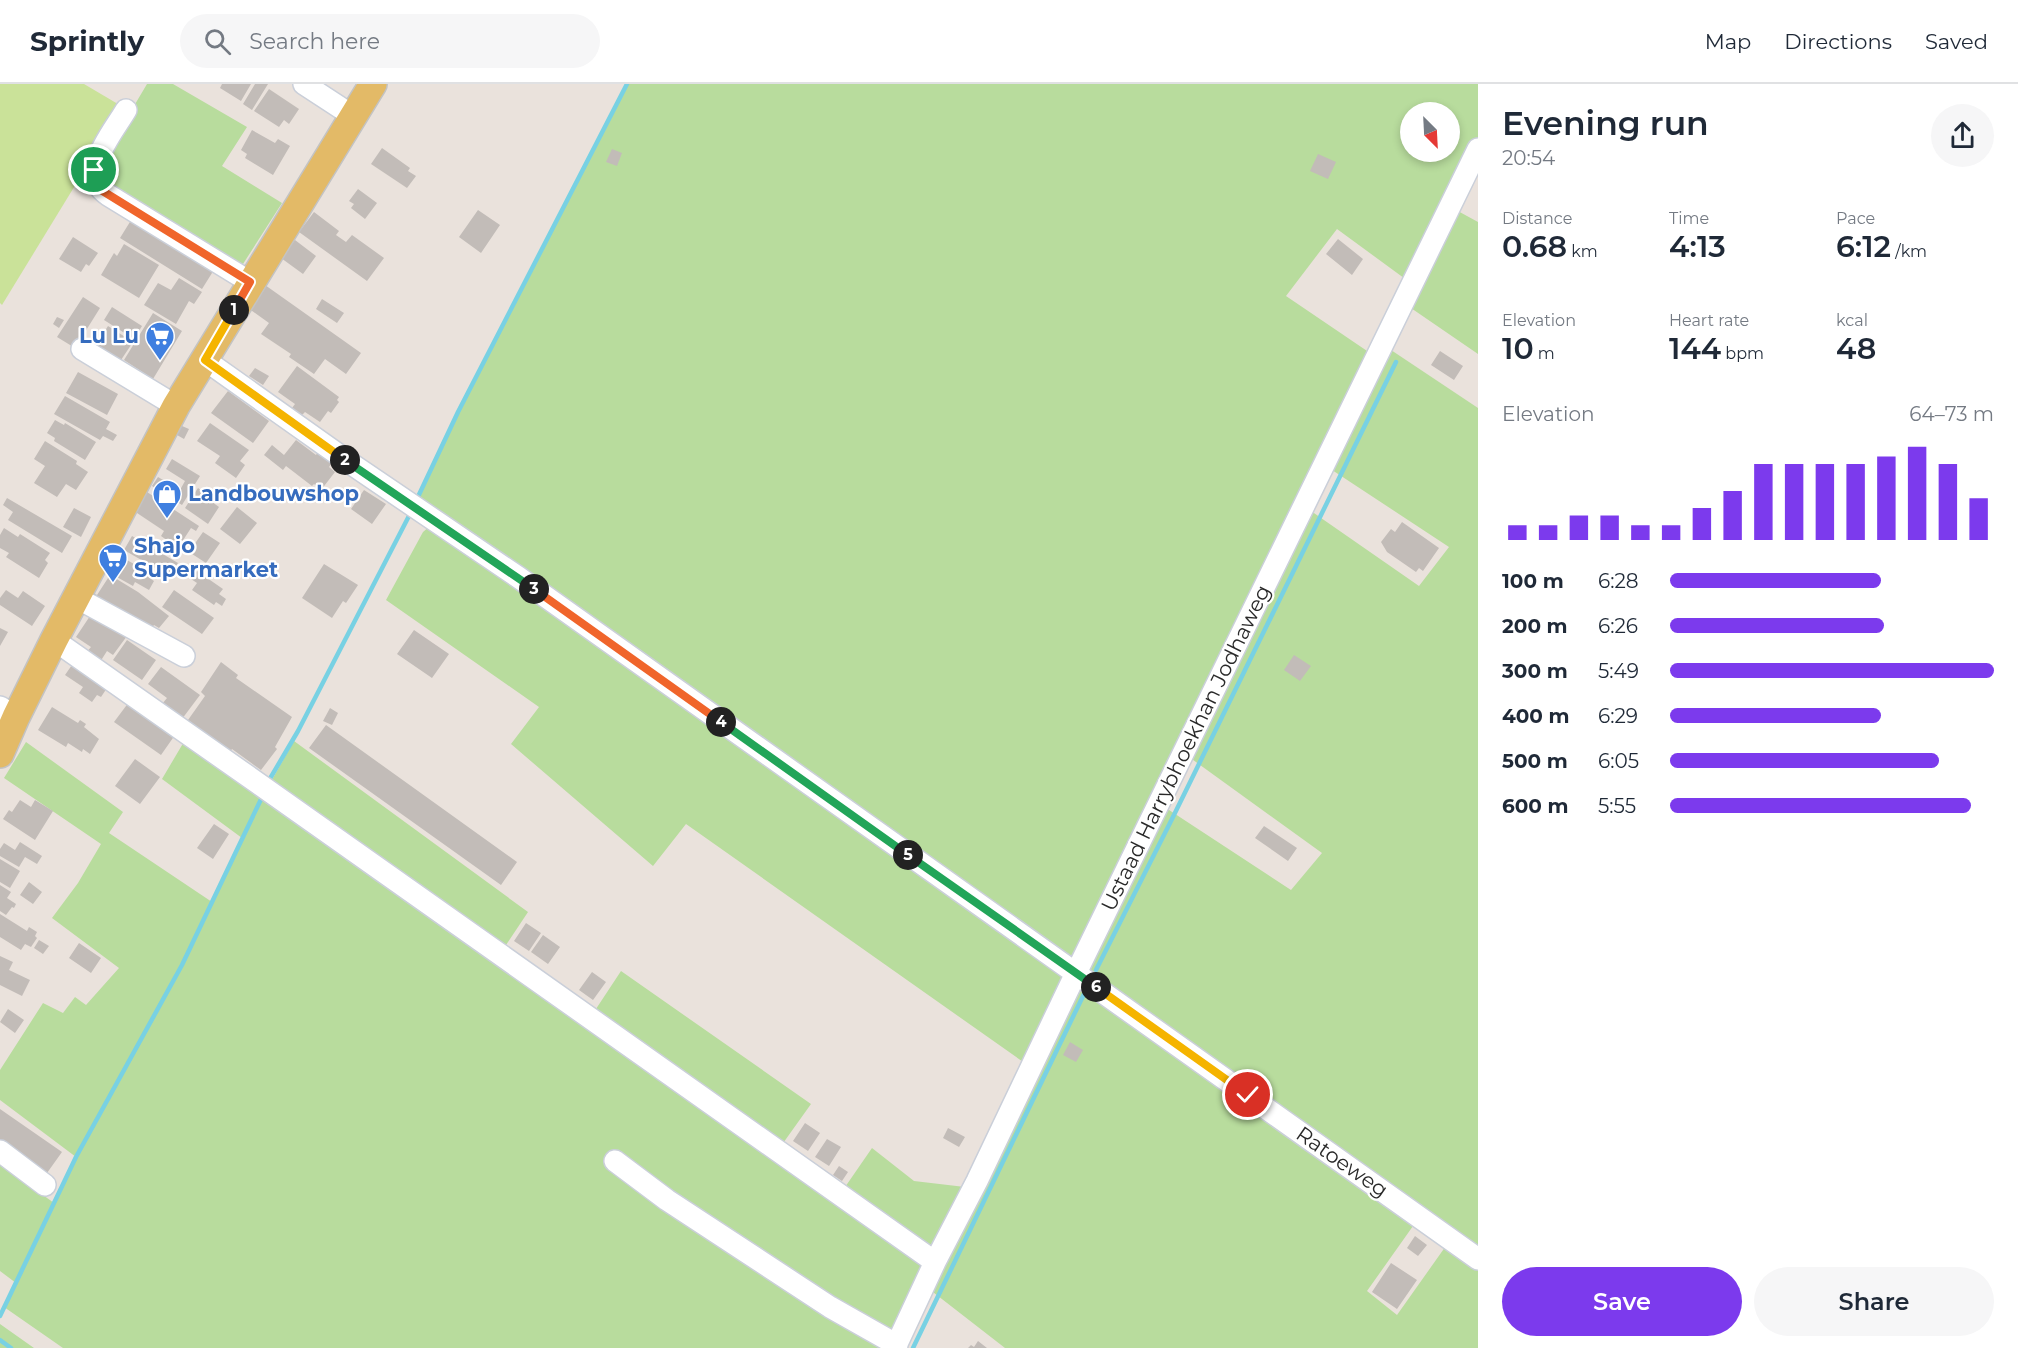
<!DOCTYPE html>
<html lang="en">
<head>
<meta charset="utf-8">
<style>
  body { margin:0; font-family:Montserrat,sans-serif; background:#f6f6f7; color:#1f2937; height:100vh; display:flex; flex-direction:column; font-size:22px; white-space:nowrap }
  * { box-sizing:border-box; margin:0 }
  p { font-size:20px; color:#747a83 }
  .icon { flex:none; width:33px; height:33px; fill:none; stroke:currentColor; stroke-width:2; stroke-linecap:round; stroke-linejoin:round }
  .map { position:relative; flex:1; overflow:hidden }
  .sheet { display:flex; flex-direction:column; background:#fff; width:540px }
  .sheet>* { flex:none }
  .needle { width:39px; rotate:156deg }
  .fabs { position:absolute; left:1400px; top:18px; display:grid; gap:12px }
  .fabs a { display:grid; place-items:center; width:60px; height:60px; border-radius:50%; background:#fff; box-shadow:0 3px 9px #0003; font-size:30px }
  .pin { position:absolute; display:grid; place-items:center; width:51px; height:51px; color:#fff; margin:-26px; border:3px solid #fff; border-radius:50%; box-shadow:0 2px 6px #0007 }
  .km { position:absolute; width:30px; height:30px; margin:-15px; border-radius:50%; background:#222; color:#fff; font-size:16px; line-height:30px; text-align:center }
  .round { display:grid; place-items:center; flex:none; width:63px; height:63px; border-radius:32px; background:#f6f6f7 }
  .headline { display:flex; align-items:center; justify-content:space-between; height:102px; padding:0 24px }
  h1 { font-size:33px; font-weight:600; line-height:45px }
  .figures { display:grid; grid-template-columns:repeat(3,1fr); gap:9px; height:102px; padding:6px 24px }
  .figures div { display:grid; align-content:center }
  .figures b { font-size:30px; font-weight:600 }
  .figures small { font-size:16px; font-weight:400 }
  .figures p { font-size:16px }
  .chart { height:168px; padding:12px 24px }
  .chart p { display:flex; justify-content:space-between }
  .chart svg { width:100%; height:108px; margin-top:6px; stroke:#7c3aed; stroke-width:6 }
  .primary-button { display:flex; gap:12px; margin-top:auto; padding:12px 24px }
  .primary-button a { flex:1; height:69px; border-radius:36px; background:#7c3aed; color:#fff; font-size:24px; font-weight:600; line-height:69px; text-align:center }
  .primary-button a+a { background:#f6f6f7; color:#1f2937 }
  ul { padding:0 24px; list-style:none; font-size:20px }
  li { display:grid; grid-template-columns:96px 72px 1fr; align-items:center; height:45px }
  li i { height:15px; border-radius:8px; background:#7c3aed }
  header { display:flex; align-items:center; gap:36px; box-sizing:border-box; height:84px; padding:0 30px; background:#fff; border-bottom:2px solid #e0e1e3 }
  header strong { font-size:28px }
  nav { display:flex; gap:33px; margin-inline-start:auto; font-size:21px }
  .search { width:420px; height:54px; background:#f6f6f7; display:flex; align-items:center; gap:15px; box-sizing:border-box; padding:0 21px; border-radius:33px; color:#747a83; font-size:22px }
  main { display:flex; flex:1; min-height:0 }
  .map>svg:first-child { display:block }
  .green { fill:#b8dc9d; fill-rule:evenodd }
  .pitch { fill:#cae299 }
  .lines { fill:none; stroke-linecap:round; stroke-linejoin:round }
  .stream { stroke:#78d1e3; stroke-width:4.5 }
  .building { fill:#c2bcb8 }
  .minor-casing { stroke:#cacfd9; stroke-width:24 }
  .major-casing { stroke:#c3c3c3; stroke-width:30 }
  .minor { stroke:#fff; stroke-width:21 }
  .major { stroke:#e3ba67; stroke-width:27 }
  .split-1-casing { stroke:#fff; stroke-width:12 }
  .split-2-casing { stroke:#fff; stroke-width:12 }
  .split-3-casing { stroke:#fff; stroke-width:12 }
  .split-4-casing { stroke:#fff; stroke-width:12 }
  .split-5-casing { stroke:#fff; stroke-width:12 }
  .split-6-casing { stroke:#fff; stroke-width:12 }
  .split-7-casing { stroke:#fff; stroke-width:12 }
  .split-1 { stroke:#f0652b; stroke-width:8 }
  .split-2 { stroke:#f5b400; stroke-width:8 }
  .split-3 { stroke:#22a559; stroke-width:8 }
  .split-4 { stroke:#f0652b; stroke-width:8 }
  .split-5 { stroke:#22a559; stroke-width:8 }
  .split-6 { stroke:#22a559; stroke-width:8 }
  .split-7 { stroke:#f5b400; stroke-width:8 }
  .labels { text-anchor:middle; stroke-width:4.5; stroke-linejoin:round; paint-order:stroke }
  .shop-label { font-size:21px; font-weight:bold; fill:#366cbe; stroke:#fff; text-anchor:start }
  .street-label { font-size:21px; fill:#292929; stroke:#fff }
</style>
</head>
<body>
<header>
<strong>Sprintly</strong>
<div class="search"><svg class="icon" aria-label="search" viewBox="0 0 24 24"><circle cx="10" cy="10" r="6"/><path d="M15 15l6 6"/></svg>Search here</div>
<nav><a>Map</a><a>Directions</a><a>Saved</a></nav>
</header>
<main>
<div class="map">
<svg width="1478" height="1264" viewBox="0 0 1478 1264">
  <rect width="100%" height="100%" fill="#eae2dc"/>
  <path class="green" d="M147 0H173L247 43 222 82 282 119 243 180 238 182 112 111 102 76Z
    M627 0H1478V55L1408 197 1337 145 1286 212 1373 271 1075 882 416 417 458 328ZM1410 28H1449V68H1410Z
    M1456 126 1478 138V270L1408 222Z
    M1388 264 1478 324V1170L1089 893 1087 882 1166 724 1291 806 1322 769 1189 673 1311 427 1419 502 1449 463 1329 384Z
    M430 442 1065 889 1026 980 686 740 653 782 511 660 539 623 386 516 423 448Z
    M185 656 928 1180 888 1264H63L4 1223 16 1199 0 1187V1080L54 1119 76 1073 0 1016V986L43 919 63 929 75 913 86 921 119 884 52 834 78 799 101 760 4 694 26 658 123 728 109 749 212 818 242 754 162 695Z
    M294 657 528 828 502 867 269 701Z
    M621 887 811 1020 781 1062 592 931Z
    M1083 902 1418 1135 1367 1207 1397 1231 1448 1159 1478 1180V1264H1005L929 1205 1078 905Z
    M872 1064 914 1097 965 1103 932 1166 843 1106Z
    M0 1240 34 1264H0Z"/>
  <path class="pitch" d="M0 0H84L123 23 2 221 0 219Z"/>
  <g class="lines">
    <path class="stream" d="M416 417 458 328 627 0
      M268 698 298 647 410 430
      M1096 886 1172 735 1396 278
      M0 1232 76 1073 182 881 263 711
      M0 1256 11 1264
      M913 1264 1084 910"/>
  </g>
  <path class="building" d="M222 0H251L241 17 220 4Z
    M255 0H268L252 26 243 20Z
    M269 5 299 25 289 40 284 36 279 43 254 27Z
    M252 46 275 59 278 55 290 62 273 91 245 74 247 70 241 66Z
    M382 64 410 84 408 87 416 92 407 104 371 80Z
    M612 65 622 69 617 82 606 78Z
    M1318 70 1336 78 1328 95 1310 87Z
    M358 105 377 119 365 135 351 124 354 120 349 117Z
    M478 126 500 141 481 169 459 153Z
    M314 128 339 147 336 151 346 158 352 151 384 174 367 197 299 148Z
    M133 133 217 181 202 205 120 154Z
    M73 153 98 169 89 182 86 180 81 188 59 175Z
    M1338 155 1363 175 1352 191 1326 170Z
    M295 156 316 172 303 190 281 174Z
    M124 160 159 181 139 214 101 191 114 169 117 172Z
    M179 194 202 208 194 220 189 217 176 240 144 221 158 199 171 206Z
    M265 201 361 269 346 290 325 275 314 290 289 273 291 270 261 250 269 239 248 224Z
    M83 213 100 224 75 264 57 253Z
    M322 215 344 229 337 239 316 225Z
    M112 223 142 242 134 255 104 236Z
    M153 229 182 247 153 295 124 276Z
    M57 233 64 236 59 244 53 240Z
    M108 242 133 258 121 276 96 261Z
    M1440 267 1463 282 1454 296 1431 281Z
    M297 282 339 313 337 316 339 318 331 329 328 327 320 338 305 328 302 331 292 324 295 320 278 308Z
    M255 284 269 292 263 301 249 292Z
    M78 288 118 310 107 331 66 309Z
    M228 307 269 337 253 359 211 329Z
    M65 312 110 338 106 345 117 351 113 357 103 352 100 356 54 330Z
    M55 336 64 341 65 339 96 358 85 376 54 357 55 354 47 349Z
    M210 339 249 366 240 377 245 381 236 394 215 379 220 372 197 357Z
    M182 342 189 345 184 355 177 351Z
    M296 356 316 371 318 368 332 379 329 383 335 388 321 406 314 400 312 402 286 382 283 386 264 371 272 361 284 371Z
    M45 357 77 377 76 380 88 388 76 406 66 400 57 413 34 399 45 382 34 375Z
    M172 375 200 392 182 421 152 402 158 393 180 406 185 397 166 385Z
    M198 404 210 413 208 415 219 423 208 440 185 424Z
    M364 406 386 420 372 440 351 425Z
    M147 408 199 442 196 447 191 444 178 464 161 452 164 447 134 427Z
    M7 414 72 452 62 469 8 436 13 428 3 421Z
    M237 423 257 439 240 460 220 445Z
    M74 424 91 433 81 453 63 443Z
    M1402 438 1439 464 1423 487 1419 484 1416 488 1387 468 1381 458 1391 445 1395 448Z
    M4 444 18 453 20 450 50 469 45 476 48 479 39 494 6 473 9 469 0 464V451Z
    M203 448 220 459 206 479 189 468Z
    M132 452 178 479 169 492 124 466Z
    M125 475 154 491 151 495 154 497 149 506 135 498 133 502 115 492Z
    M324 480 358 501 346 519 343 517 332 534 302 514Z
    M197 487 223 505 219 510 226 515 222 522 216 518 214 521 192 506 197 499 191 495Z
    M110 491 138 508 169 532 159 544 154 541 149 548 95 520 89 506 97 511Z
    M6 506 18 514 23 507 45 522 32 542 0 521V514Z
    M174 506 214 534 202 550 162 523Z
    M92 529 127 552 113 571 107 567 100 578 86 569 91 563 76 553Z
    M0 544 8 548 0 562Z
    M414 546 449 570 432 594 397 570Z
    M127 556 156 576 142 596 113 576Z
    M1294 571 1311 582 1300 597 1284 586Z
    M74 578 109 601 101 613 97 611 92 618 79 609 83 603 65 591Z
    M221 578 238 591 236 594 292 633 275 663 277 665 261 686 232 665 230 668 188 636 205 612 201 608Z
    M161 583 200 611 182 635 162 620 167 614 148 600Z
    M129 618 175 651 161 671 114 638Z
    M52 623 78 639 80 636 86 640 84 643 99 655 90 670 83 665 82 668 68 659 66 663 38 646Z
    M330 624 338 629 332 641 323 637Z
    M326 641 517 778 501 801 309 664Z
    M135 675 160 693 140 720 115 702Z
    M20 716 31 723 35 716 53 727 35 756 3 735 9 726 12 728Z
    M214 740 229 750 213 775 197 764Z
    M1264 742 1297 764 1288 777 1255 754Z
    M20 758 42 772 37 780 25 773 19 783 0 772V765L4 759 15 766Z
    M0 775 20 787 10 804 0 798Z
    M29 798 42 808 33 820 20 811Z
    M0 801 11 808 7 814 16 820 14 824 12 823 6 831 0 827Z
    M0 830 27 847 29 843 37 848 35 852 37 854 31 863 25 860 21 866 0 853Z
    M526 839 541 849 529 867 514 857Z
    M543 851 560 863 548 880 531 868Z
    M39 856 49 862 43 870 34 864Z
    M79 859 101 874 91 889 69 874Z
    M0 872 13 878 9 886 30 896 22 912 0 901Z
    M592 888 606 898 593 916 579 906Z
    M8 925 24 936 15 949 0 938Z
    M1070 958 1083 966 1076 978 1063 971Z
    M0 1025 62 1068 47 1089 14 1066 16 1065 9 1060 7 1062 0 1057Z
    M805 1039 820 1049 808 1067 793 1057Z
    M948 1044 965 1053 959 1063 943 1054Z
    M827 1055 841 1063 829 1082 815 1073Z
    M839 1082 848 1088 842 1097 833 1091Z
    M1415 1152 1427 1161 1418 1172 1407 1164Z
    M1391 1179 1417 1196 1397 1225 1372 1208Z
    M978 1257 987 1264H968L971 1261 974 1263Z"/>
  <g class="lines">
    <g class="minor-casing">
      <path id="minor" d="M304 0 353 32
        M126 26C112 50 77 89 108 111L250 198
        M82 265 176 322
        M205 276 353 381 518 493 1478 1175
        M77 514 184 572
        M54 556 259 700 935 1178
        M0 623 16 633
        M0 1067 45 1101
        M615 1077 667 1116 830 1223 897 1261
        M895 1264 935 1178 977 1097 1076 889 1478 65"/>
    </g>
    <g class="major-casing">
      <path id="major" d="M0 670 16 633 54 556 176 322 373 0"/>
    </g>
    <use href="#minor" class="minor"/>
    <use href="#major" class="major"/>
  </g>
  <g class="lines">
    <g class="split-1-casing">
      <path id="split-1" d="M94 86 97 101 101 106 250 198 234 226"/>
    </g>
    <g class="split-2-casing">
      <path id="split-2" d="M234 226 205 276 345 376"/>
    </g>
    <g class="split-3-casing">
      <path id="split-3" d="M345 376 534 505"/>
    </g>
    <g class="split-4-casing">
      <path id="split-4" d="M534 505 721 638"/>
    </g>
    <g class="split-5-casing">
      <path id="split-5" d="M721 638 908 771"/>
    </g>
    <g class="split-6-casing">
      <path id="split-6" d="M908 771 1096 903"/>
    </g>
    <g class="split-7-casing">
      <path id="split-7" d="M1096 903 1248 1011"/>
    </g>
    <use href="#split-1" class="split-1"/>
    <use href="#split-2" class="split-2"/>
    <use href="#split-3" class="split-3"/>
    <use href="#split-4" class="split-4"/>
    <use href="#split-5" class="split-5"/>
    <use href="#split-6" class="split-6"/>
    <use href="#split-7" class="split-7"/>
  </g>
  <defs>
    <g id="supermarket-pin" transform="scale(1.5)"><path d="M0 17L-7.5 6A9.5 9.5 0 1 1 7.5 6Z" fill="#3f7fe0" stroke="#fff"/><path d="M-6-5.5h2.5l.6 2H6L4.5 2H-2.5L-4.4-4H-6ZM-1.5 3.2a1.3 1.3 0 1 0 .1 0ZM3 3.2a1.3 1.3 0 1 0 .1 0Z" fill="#fff"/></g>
    <g id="shop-pin" transform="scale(1.5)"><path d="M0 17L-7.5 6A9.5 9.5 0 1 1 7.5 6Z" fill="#3f7fe0" stroke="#fff"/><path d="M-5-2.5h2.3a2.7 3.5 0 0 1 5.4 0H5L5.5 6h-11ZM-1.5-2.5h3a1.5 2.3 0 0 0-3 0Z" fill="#fff"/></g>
  </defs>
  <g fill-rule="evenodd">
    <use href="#supermarket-pin" x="160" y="252"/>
    <use href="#shop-pin" x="167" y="410"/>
    <use href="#supermarket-pin" x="113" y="474"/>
  </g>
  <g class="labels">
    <g class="shop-label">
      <text x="139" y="259" text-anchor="end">Lu Lu</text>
      <text x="188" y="417">Landbouwshop</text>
      <text x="134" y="469">Shajo<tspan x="134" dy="24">Supermarket</tspan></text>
    </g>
    <g class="street-label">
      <text transform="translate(1186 664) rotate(-64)" y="7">Ustaad Harrybhoekhan Jodhaweg</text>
      <text transform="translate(1342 1078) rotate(35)" y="7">Ratoeweg</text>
    </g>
  </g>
</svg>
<div class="fabs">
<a><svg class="needle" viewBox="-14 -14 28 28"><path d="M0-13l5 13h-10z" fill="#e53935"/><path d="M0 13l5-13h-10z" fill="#747a83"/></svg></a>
</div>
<div class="pin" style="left:94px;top:86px;background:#1e9e55"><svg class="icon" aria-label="arrive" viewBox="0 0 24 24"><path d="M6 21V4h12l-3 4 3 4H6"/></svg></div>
<div class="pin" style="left:1248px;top:1011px;background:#d93025"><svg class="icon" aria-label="check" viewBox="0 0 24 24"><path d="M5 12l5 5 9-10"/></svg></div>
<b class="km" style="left:234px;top:226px">1</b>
<b class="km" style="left:345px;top:376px">2</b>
<b class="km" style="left:534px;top:505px">3</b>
<b class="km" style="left:721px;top:638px">4</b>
<b class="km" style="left:908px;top:771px">5</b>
<b class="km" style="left:1096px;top:903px">6</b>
</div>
<section class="sheet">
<div class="headline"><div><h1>Evening run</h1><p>20:54</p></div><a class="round"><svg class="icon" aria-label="share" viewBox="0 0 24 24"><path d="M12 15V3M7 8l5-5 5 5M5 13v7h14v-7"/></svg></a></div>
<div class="figures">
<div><p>Distance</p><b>0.68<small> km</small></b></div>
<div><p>Time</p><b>4:13</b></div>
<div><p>Pace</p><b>6:12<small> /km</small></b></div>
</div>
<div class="figures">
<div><p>Elevation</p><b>10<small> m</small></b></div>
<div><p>Heart rate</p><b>144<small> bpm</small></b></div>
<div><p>kcal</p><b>48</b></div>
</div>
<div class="chart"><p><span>Elevation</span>64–73 m</p>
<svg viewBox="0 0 160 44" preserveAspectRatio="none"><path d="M5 44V38M15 44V38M25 44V34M35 44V34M45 44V38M55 44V38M65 44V31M75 44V24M85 44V13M95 44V13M105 44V13M115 44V13M125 44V10M135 44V6M145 44V13M155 44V27"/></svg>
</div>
<ul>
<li><b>100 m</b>6:28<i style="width:65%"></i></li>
<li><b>200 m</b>6:26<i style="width:66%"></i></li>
<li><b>300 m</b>5:49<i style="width:100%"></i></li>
<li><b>400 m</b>6:29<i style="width:65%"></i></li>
<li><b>500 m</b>6:05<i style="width:83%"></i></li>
<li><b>600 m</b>5:55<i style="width:93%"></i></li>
</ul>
<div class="primary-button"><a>Save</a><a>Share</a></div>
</section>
</main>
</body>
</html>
